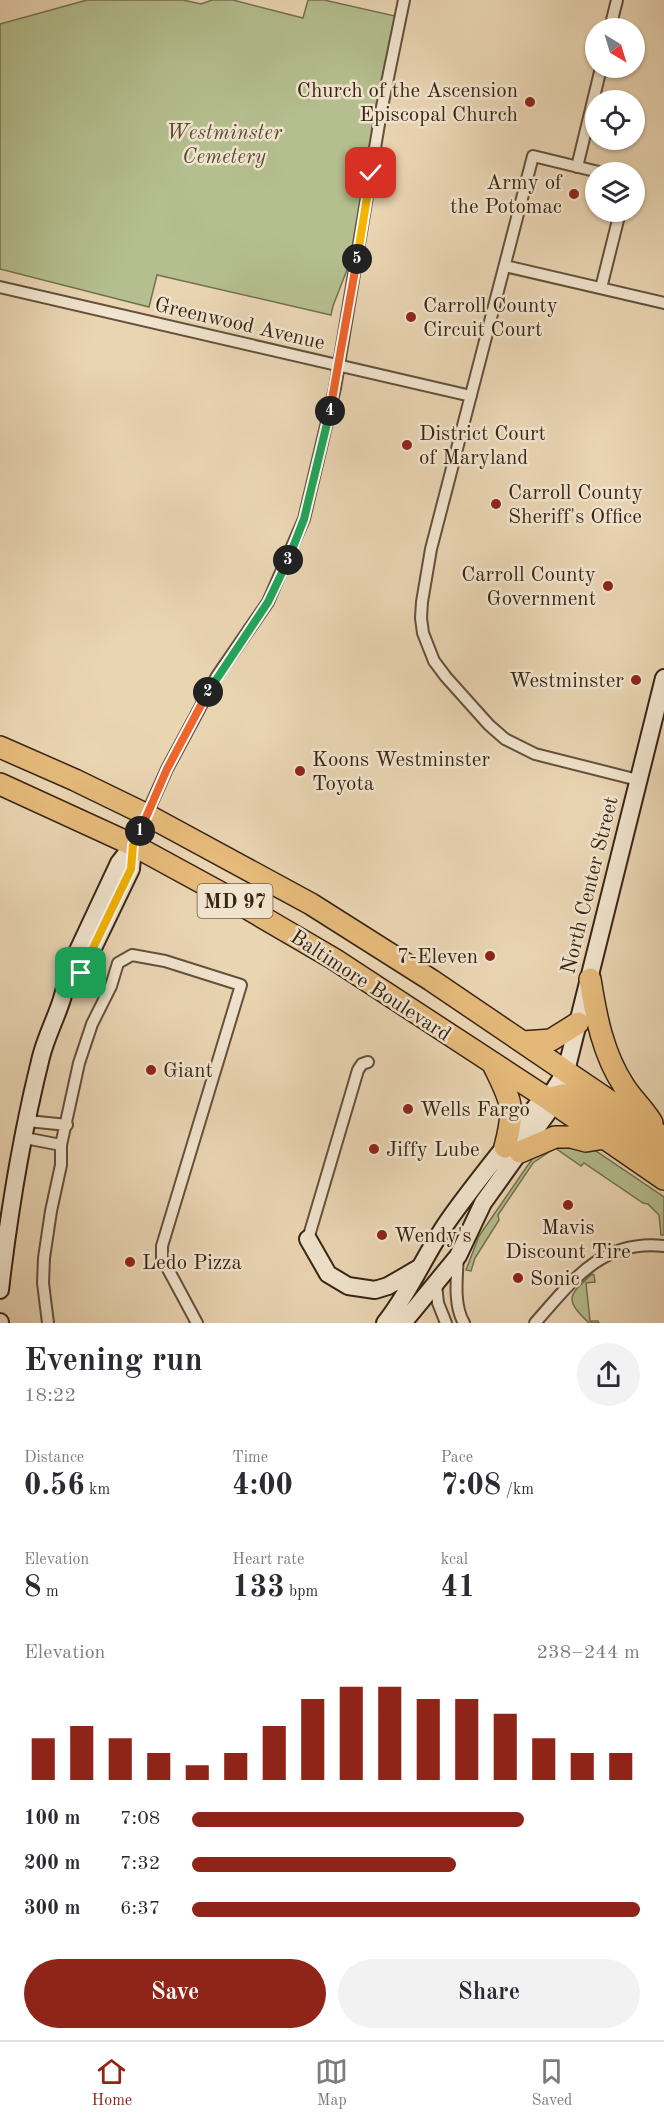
<!DOCTYPE html>
<html lang="en">
<head>
<meta charset="utf-8">
<style>
  body { margin:0; font-family:"Old Standard TT",serif; background:#f2f2f3; color:#2b2b33; height:100vh; display:flex; flex-direction:column; font-size:22px; white-space:nowrap }
  * { box-sizing:border-box; margin:0 }
  p { font-size:20px; color:#7c7c81 }
  .icon { flex:none; width:33px; height:33px; fill:none; stroke:currentColor; stroke-width:2; stroke-linecap:round; stroke-linejoin:round }
  .map { position:relative; height:1323px; overflow:hidden }
  .panel { display:flex; flex-direction:column; background:#fff; flex:1 }
  .panel>* { flex:none }
  .needle { width:39px; rotate:142deg }
  .controls { position:absolute; left:585px; top:18px; display:grid; gap:12px }
  .controls a { display:grid; place-items:center; width:60px; height:60px; border-radius:50%; background:#fff; box-shadow:0 2px 4px #0004; font-size:30px }
  .pin { position:absolute; display:grid; place-items:center; width:51px; height:51px; color:#fff; margin:-26px; border-radius:12px; box-shadow:0 3px 9px #0006 }
  .km { position:absolute; width:30px; height:30px; margin:-15px; border-radius:50%; background:#222; color:#fff; font-size:16px; line-height:30px; text-align:center }
  .round { display:grid; place-items:center; flex:none; width:63px; height:63px; border-radius:32px; background:#f2f2f3 }
  .head { display:flex; align-items:center; justify-content:space-between; height:102px; padding:0 24px }
  h1 { font-size:33px; font-weight:700; line-height:45px }
  .stats { display:grid; grid-template-columns:repeat(3,1fr); gap:9px; height:102px; padding:6px 24px }
  .stats div { display:grid; align-content:center }
  .stats b { font-size:30px; font-weight:700 }
  .stats small { font-size:16px; font-weight:400 }
  .stats p { font-size:16px }
  .chart { height:168px; padding:12px 24px }
  .chart p { display:flex; justify-content:space-between }
  .chart svg { width:100%; height:108px; margin-top:6px; stroke:#8f2418; stroke-width:6 }
  .cta { display:flex; gap:12px; margin-top:auto; padding:12px 24px }
  .cta a { flex:1; height:69px; border-radius:36px; background:#8f2418; color:#fff; font-size:24px; font-weight:700; line-height:69px; text-align:center }
  .cta a+a { background:#f2f2f3; color:#2b2b33 }
  ul { padding:0 24px; list-style:none; font-size:20px }
  li { display:grid; grid-template-columns:96px 72px 1fr; align-items:center; height:45px }
  li i { height:15px; border-radius:8px; background:#8f2418 }
  .menu { display:flex; justify-content:space-around; align-items:center; height:84px; border-top:2px solid #e1e1e2; background:#fff; font-size:16px; color:#7c7c81 }
  .menu a { display:grid; justify-items:center; gap:3px }
  .menu .selected { color:#8f2418 }
  .map>svg:first-child { display:block }
  .green { fill:#b4be8e; stroke:#767151; stroke-width:1.5 }
  .lines { fill:none; stroke-linecap:round; stroke-linejoin:round }
  .street-casing { stroke:#64503c; stroke-width:14 }
  .secondary-casing { stroke:#382414; stroke-width:20 }
  .highway-casing { stroke:#382414; stroke-width:24 }
  .street { stroke:#f1e4ce; stroke-width:10 }
  .secondary { stroke:#f1e4ce; stroke-width:16 }
  .highway { stroke:#e5ba7a; stroke-width:21 }
  .split-1-casing { stroke:#fff; stroke-width:12 }
  .split-2-casing { stroke:#fff; stroke-width:12 }
  .split-3-casing { stroke:#fff; stroke-width:12 }
  .split-4-casing { stroke:#fff; stroke-width:12 }
  .split-5-casing { stroke:#fff; stroke-width:12 }
  .split-6-casing { stroke:#fff; stroke-width:12 }
  .split-1 { stroke:#f5b400; stroke-width:8 }
  .split-2 { stroke:#f0652b; stroke-width:8 }
  .split-3 { stroke:#22a559; stroke-width:8 }
  .split-4 { stroke:#22a559; stroke-width:8 }
  .split-5 { stroke:#f0652b; stroke-width:8 }
  .split-6 { stroke:#f5b400; stroke-width:8 }
  .poi-dot { fill:#8f2418; stroke:#f1e4ce; stroke-width:2 }
  .labels { text-anchor:middle; stroke-width:5; stroke-linejoin:round; paint-order:stroke }
  .shield { fill:#f1e4ce; stroke:#705e4c; stroke-width:1.5 }
  .shield-label { font-size:20px; font-weight:bold; fill:#382414 }
  .poi-label { font-size:21px; fill:#382414; stroke:#f1e4ce; text-anchor:start }
  .park-label { font-size:21px; font-style:italic; fill:#574a32; stroke:#f1e4ce }
  .street-label { font-size:21px; fill:#382414; stroke:#f1e4ce }
</style>
</head>
<body>
<div class="map">
<svg width="664" height="1323" viewBox="0 0 664 1323">
  <rect width="100%" height="100%" fill="#ead5b3"/>
  <filter id="stains"><feTurbulence type="fractalNoise" baseFrequency=".00333" numOctaves="4"/><feColorMatrix values="0 0 0 0 .2 0 0 0 0 .09 0 0 0 0 .02 0 0 0 .5 -.17"/></filter>
  <radialGradient id="worn" r=".72"><stop offset=".6" stop-color="#630" stop-opacity="0"/><stop offset="1" stop-color="#630" stop-opacity=".3"/></radialGradient>
  <path class="green" d="M87 0H183L201 4 212 0H233L303 18 308 0H324L395 16 350 262 333 306 331 315 157 275 149 307 0 269V24Z
    M558 1145 590 1147 664 1197V1235H661L659 1215 648 1204 643 1203 584 1163 581 1166 555 1148 533 1163 498 1215 499 1220 475 1258 471 1271 466 1270 479 1236 528 1165 534 1157Z
    M592 1274 594 1275 595 1282 586 1283 590 1321H598L599 1323H589C564 1299 568 1296 592 1274Z"/>
  <g class="lines">
    <g class="street-casing">
      <path id="street" d="M610 28 617 0
        M577 167 601 68
        M599 172 533 156 431 549 422 602 421 618 423 633 434 661 446 677 489 725 505 739 535 754 638 780
        M505 266 664 303
        M0 287 471 396
        M601 288 620 212
        M146 816 167 769 217 676 268 602 304 519 335 388 381 112 404 0
        M28 1121 67 1125
        M25 1138 61 1145
        M308 1239 358 1070 362 1064 368 1062
        M458 1256C457 1276 453 1305 464 1323
        M436 1284 438 1303 446 1323
        M48 1323 43 1283 44 1258 51 1211 61 1165V1145L79 1063 92 1024 111 986 118 963 132 955 165 961 241 985 162 1246V1258L197 1323
        M535 1323C572 1281 602 1239 664 1246"/>
    </g>
    <g class="secondary-casing">
      <path id="secondary" d="M66 988 81 973 131 869 133 846
        M308 1239 328 1274 348 1286 375 1290 388 1286 419 1268
        M0 1290C9 1212 22 1133 41 1057 48 1029 65 1003 67 974L119 863 133 845 140 831
        M0 1322V1323
        M385 1323C410 1292 425 1254 448 1221 476 1181 508 1144 537 1105L548 1099
        M403 1323 458 1256 483 1203 548 1112V1099L566 1071 664 678"/>
    </g>
    <g class="highway-casing">
      <path id="highway" d="M0 747 75 780 147 815 311 904 431 980 664 1138
        M0 784 133 845 221 893 334 959 548 1099 664 1179
        M590 979C596 1017 603 1054 624 1086 632 1099 644 1109 652 1123
        M523 1042 551 1040 578 1023
        M493 1064C511 1102 516 1105 505 1147
        M548 1099 563 1095 572 1097 664 1157
        M520 1152 555 1137H571L586 1141 605 1138"/>
    </g>
    <use href="#street" class="street"/>
    <use href="#secondary" class="secondary"/>
    <use href="#highway" class="highway"/>
  </g>
  <g class="lines">
    <g class="split-1-casing">
      <path id="split-1" d="M81 973 131 869 133 845 140 831"/>
    </g>
    <g class="split-2-casing">
      <path id="split-2" d="M140 831 167 769 208 692"/>
    </g>
    <g class="split-3-casing">
      <path id="split-3" d="M208 692 268 602 288 560"/>
    </g>
    <g class="split-4-casing">
      <path id="split-4" d="M288 560 304 519 330 411"/>
    </g>
    <g class="split-5-casing">
      <path id="split-5" d="M330 411 357 259"/>
    </g>
    <g class="split-6-casing">
      <path id="split-6" d="M357 259 371 173"/>
    </g>
    <use href="#split-1" class="split-1"/>
    <use href="#split-2" class="split-2"/>
    <use href="#split-3" class="split-3"/>
    <use href="#split-4" class="split-4"/>
    <use href="#split-5" class="split-5"/>
    <use href="#split-6" class="split-6"/>
  </g>
  <g class="poi-dot">
    <circle cx="530" cy="102" r="6"/>
    <circle cx="574" cy="194" r="6"/>
    <circle cx="411" cy="317" r="6"/>
    <circle cx="407" cy="445" r="6"/>
    <circle cx="496" cy="504" r="6"/>
    <circle cx="608" cy="586" r="6"/>
    <circle cx="636" cy="680" r="6"/>
    <circle cx="300" cy="771" r="6"/>
    <circle cx="490" cy="956" r="6"/>
    <circle cx="151" cy="1070" r="6"/>
    <circle cx="408" cy="1109" r="6"/>
    <circle cx="374" cy="1149" r="6"/>
    <circle cx="568" cy="1205" r="6"/>
    <circle cx="382" cy="1235" r="6"/>
    <circle cx="130" cy="1262" r="6"/>
    <circle cx="518" cy="1278" r="6"/>
  </g>
  <g class="labels">
    <rect class="shield" x="197.5" y="884" width="75" height="34" rx="4.5"/>
    <g class="shield-label">
      <text x="235" y="908">MD 97</text>
    </g>
    <g class="poi-label">
      <text x="518" y="97" text-anchor="end">Church of the Ascension<tspan x="518" dy="24">Episcopal Church</tspan></text>
      <text x="562" y="189" text-anchor="end">Army of<tspan x="562" dy="24">the Potomac</tspan></text>
      <text x="423" y="312">Carroll County<tspan x="423" dy="24">Circuit Court</tspan></text>
      <text x="419" y="440">District Court<tspan x="419" dy="24">of Maryland</tspan></text>
      <text x="508" y="499">Carroll County<tspan x="508" dy="24">Sheriff's Office</tspan></text>
      <text x="596" y="581" text-anchor="end">Carroll County<tspan x="596" dy="24">Government</tspan></text>
      <text x="624" y="687" text-anchor="end">Westminster</text>
      <text x="312" y="766">Koons Westminster<tspan x="312" dy="24">Toyota</tspan></text>
      <text x="478" y="963" text-anchor="end">7-Eleven</text>
      <text x="163" y="1077">Giant</text>
      <text x="420" y="1116">Wells Fargo</text>
      <text x="386" y="1156">Jiffy Lube</text>
      <text x="568" y="1234" text-anchor="middle">Mavis<tspan x="568" dy="24">Discount Tire</tspan></text>
      <text x="394" y="1242">Wendy's</text>
      <text x="142" y="1269">Ledo Pizza</text>
      <text x="530" y="1285">Sonic</text>
    </g>
    <g class="park-label">
      <text x="224" y="139">Westminster<tspan x="224" dy="24">Cemetery</tspan></text>
    </g>
    <g class="street-label">
      <text transform="translate(240 323) rotate(13)" y="7">Greenwood Avenue</text>
      <text transform="translate(589 885) rotate(-76)" y="7">North Center Street</text>
      <text transform="translate(371 985) rotate(33)" y="7">Baltimore Boulevard</text>
    </g>
  </g>
  <rect width="100%" height="100%" filter="url(#stains)"/>
  <rect width="100%" height="100%" fill="url(#worn)"/>
</svg>
<div class="controls">
<a><svg class="needle" viewBox="-14 -14 28 28"><path d="M0-13l5 13h-10z" fill="#e53935"/><path d="M0 13l5-13h-10z" fill="#7c7c81"/></svg></a>
<a><svg class="icon" aria-label="locate" viewBox="0 0 24 24"><circle cx="12" cy="12" r="6"/><path d="M12 2v4M12 18v4M2 12h4M18 12h4"/></svg></a>
<a><svg class="icon" aria-label="layers" viewBox="0 0 24 24"><path d="M12 4l9 5-9 5-9-5zM3 14l9 5 9-5"/></svg></a>
</div>
<div class="pin" style="left:81px;top:973px;background:#1e9e55"><svg class="icon" aria-label="arrive" viewBox="0 0 24 24"><path d="M6 21V4h12l-3 4 3 4H6"/></svg></div>
<div class="pin" style="left:371px;top:173px;background:#d93025"><svg class="icon" aria-label="check" viewBox="0 0 24 24"><path d="M5 12l5 5 9-10"/></svg></div>
<b class="km" style="left:140px;top:831px">1</b>
<b class="km" style="left:208px;top:692px">2</b>
<b class="km" style="left:288px;top:560px">3</b>
<b class="km" style="left:330px;top:411px">4</b>
<b class="km" style="left:357px;top:259px">5</b>
</div>
<section class="panel">
<div class="head"><div><h1>Evening run</h1><p>18:22</p></div><a class="round"><svg class="icon" aria-label="share" viewBox="0 0 24 24"><path d="M12 15V3M7 8l5-5 5 5M5 13v7h14v-7"/></svg></a></div>
<div class="stats">
<div><p>Distance</p><b>0.56<small> km</small></b></div>
<div><p>Time</p><b>4:00</b></div>
<div><p>Pace</p><b>7:08<small> /km</small></b></div>
</div>
<div class="stats">
<div><p>Elevation</p><b>8<small> m</small></b></div>
<div><p>Heart rate</p><b>133<small> bpm</small></b></div>
<div><p>kcal</p><b>41</b></div>
</div>
<div class="chart"><p><span>Elevation</span>238–244 m</p>
<svg viewBox="0 0 160 44" preserveAspectRatio="none"><path d="M5 44V27M15 44V22M25 44V27M35 44V33M45 44V38M55 44V33M65 44V22M75 44V11M85 44V6M95 44V6M105 44V11M115 44V11M125 44V17M135 44V27M145 44V33M155 44V33"/></svg>
</div>
<ul>
<li><b>100 m</b>7:08<i style="width:74%"></i></li>
<li><b>200 m</b>7:32<i style="width:59%"></i></li>
<li><b>300 m</b>6:37<i style="width:100%"></i></li>
</ul>
<div class="cta"><a>Save</a><a>Share</a></div>
</section>
<nav class="menu">
<a class="selected"><svg class="icon" aria-label="home" viewBox="0 0 24 24"><path d="M3 11l9-7 9 7M6 9v11h12V9"/></svg>Home</a>
<a><svg class="icon" aria-label="map" viewBox="0 0 24 24"><path d="M3 6l6-2 6 2 6-2v14l-6 2-6-2-6 2zM9 4v14M15 6v14"/></svg>Map</a>
<a><svg class="icon" aria-label="saved" viewBox="0 0 24 24"><path d="M7 4h10v16l-5-4-5 4z"/></svg>Saved</a>
</nav>
</body>
</html>
